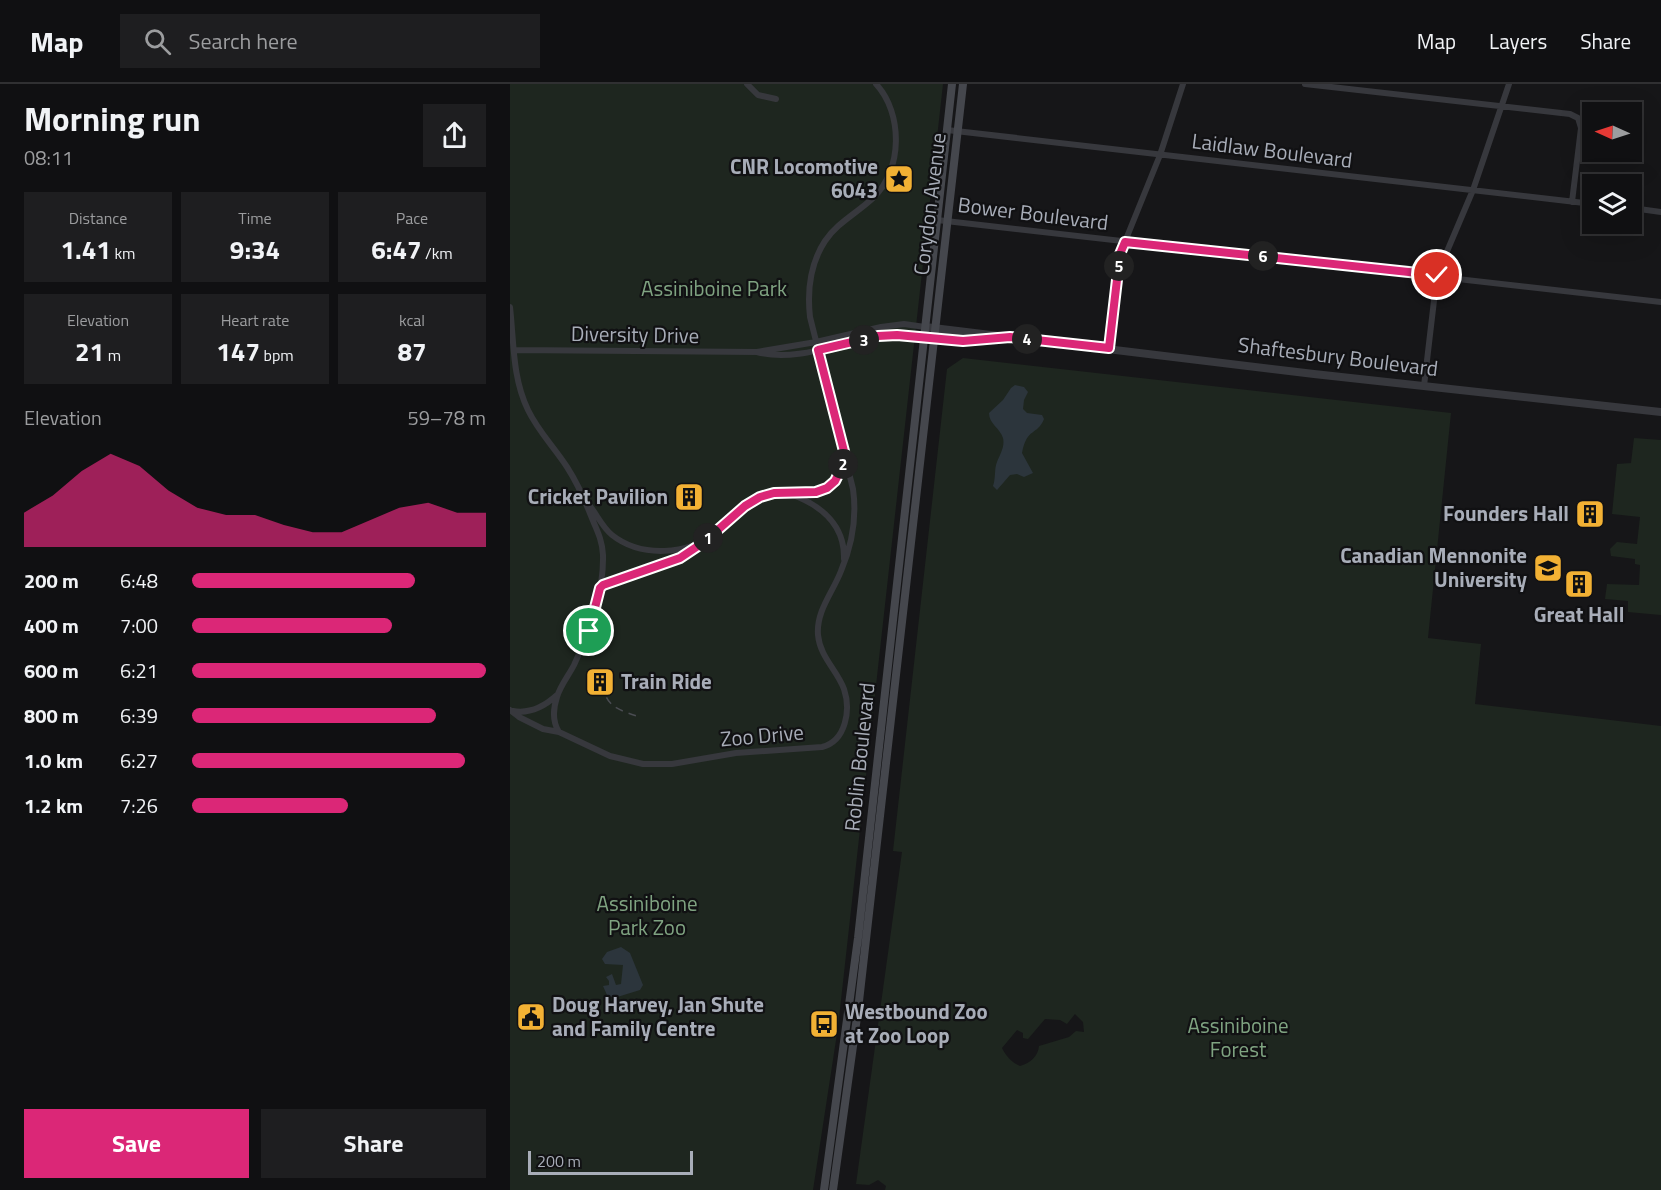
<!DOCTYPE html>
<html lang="en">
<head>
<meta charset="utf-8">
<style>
  body { margin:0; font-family:"Titillium Web",sans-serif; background:#1e1e20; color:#f1f3f6; height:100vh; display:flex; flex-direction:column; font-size:22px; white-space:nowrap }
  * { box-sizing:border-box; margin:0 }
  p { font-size:20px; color:#9c9d9f }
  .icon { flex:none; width:33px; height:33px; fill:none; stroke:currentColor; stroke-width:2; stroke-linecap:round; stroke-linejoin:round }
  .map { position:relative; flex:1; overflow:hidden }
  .drawer { display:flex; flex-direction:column; background:#101012; width:510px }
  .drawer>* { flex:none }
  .needle { width:39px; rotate:273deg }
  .controls { position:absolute; left:1072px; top:18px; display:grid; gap:12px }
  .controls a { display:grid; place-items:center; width:60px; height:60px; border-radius:0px; background:#101012; box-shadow:0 6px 24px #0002,0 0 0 2px #303032; font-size:30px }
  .scale { position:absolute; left:18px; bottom:15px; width:165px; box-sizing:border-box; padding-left:6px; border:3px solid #a8adb8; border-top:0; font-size:16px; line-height:21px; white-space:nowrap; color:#a8adb8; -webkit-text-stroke:4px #111113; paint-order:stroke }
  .pin { position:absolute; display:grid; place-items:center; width:51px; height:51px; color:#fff; margin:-26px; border:3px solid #fff; border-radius:50%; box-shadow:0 2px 6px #0007 }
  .km { position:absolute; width:30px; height:30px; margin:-15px; border-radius:50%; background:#222; color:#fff; font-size:16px; line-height:30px; text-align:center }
  .round { display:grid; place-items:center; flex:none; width:63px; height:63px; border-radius:0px; background:#1e1e20 }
  .summary { display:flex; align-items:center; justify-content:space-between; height:102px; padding:0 24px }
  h1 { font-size:33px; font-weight:700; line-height:45px }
  .figures { display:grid; grid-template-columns:repeat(3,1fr); gap:9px; height:102px; padding:6px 24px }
  .figures div { display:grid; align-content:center; border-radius:0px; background:#1e1e20; text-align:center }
  .figures b { font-size:26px; font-weight:700 }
  .figures small { font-size:16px; font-weight:400 }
  .figures p { font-size:16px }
  .chart { height:168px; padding:12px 24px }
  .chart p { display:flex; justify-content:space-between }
  .chart svg { width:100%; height:108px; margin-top:6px; fill:#db2777; opacity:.7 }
  .button { display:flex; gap:12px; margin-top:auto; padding:12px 24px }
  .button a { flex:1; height:69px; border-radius:0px; background:#db2777; color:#fff; font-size:24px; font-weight:700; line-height:69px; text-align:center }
  .button a+a { background:#1e1e20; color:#f1f3f6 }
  ul { padding:0 24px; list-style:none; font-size:20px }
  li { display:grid; grid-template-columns:96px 72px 1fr; align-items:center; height:45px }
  li i { height:15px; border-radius:8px; background:#db2777 }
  header { display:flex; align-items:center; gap:36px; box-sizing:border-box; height:84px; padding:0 30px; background:#101012; border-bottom:2px solid #303032 }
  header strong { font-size:28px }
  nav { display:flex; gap:33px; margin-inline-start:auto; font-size:21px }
  .search { width:420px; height:54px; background:#1e1e20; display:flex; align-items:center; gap:15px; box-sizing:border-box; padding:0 21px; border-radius:0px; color:#9c9d9f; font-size:22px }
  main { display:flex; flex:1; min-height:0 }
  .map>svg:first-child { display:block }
  .green { fill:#1e261f; fill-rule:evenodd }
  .water { fill:#2c353c }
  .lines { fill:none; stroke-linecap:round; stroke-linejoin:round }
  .minor { stroke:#37383d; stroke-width:6 }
  .tertiary { stroke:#37383d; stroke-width:8 }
  .secondary { stroke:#45474d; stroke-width:8 }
  .rail { stroke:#4a4c52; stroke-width:1.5; stroke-dasharray:8 6; stroke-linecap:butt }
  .route-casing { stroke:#fff; stroke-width:12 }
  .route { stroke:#db2777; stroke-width:8 }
  .labels { text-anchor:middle; stroke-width:4.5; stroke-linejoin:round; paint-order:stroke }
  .street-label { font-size:21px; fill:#a8adb8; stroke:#111113 }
  .poi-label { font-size:21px; font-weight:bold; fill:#a8adb8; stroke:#111113; text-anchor:end }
  .park-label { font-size:21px; fill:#7fa381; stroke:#111113 }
</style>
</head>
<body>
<header>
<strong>Map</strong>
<div class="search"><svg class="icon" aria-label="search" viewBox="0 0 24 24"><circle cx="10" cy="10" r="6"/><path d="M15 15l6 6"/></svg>Search here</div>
<nav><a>Map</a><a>Layers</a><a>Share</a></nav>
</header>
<main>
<section class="drawer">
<div class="summary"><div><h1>Morning run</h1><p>08:11</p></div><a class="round"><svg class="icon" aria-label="share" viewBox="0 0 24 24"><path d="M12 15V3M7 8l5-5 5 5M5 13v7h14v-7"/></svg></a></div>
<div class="figures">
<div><p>Distance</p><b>1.41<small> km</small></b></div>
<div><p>Time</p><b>9:34</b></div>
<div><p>Pace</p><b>6:47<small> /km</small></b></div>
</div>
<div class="figures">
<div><p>Elevation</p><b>21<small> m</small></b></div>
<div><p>Heart rate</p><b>147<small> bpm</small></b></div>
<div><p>kcal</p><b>87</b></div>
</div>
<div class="chart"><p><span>Elevation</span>59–78 m</p>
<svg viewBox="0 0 160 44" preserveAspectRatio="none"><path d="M0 44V30L10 23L20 13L30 6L40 11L50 21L60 28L70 31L80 31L90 35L100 38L110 38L120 33L130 28L140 26L150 30L160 30V44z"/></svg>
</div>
<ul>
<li><b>200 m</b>6:48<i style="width:76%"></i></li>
<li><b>400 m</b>7:00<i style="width:68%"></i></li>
<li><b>600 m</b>6:21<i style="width:100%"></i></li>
<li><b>800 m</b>6:39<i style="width:83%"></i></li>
<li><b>1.0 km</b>6:27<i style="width:93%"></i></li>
<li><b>1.2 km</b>7:26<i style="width:53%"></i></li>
</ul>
<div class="button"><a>Save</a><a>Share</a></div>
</section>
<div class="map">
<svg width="1151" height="1106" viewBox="0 0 1151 1106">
  <rect width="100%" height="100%" fill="#161618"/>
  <path class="green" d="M0 0H433L328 943 303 1106H0Z
    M453 274 941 329 918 554 971 560 965 620 1151 642V1106H375L376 1102 368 1096 359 1101 346 1100 392 768 383 767 437 285ZM565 930 573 938 574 948 566 947 559 953 529 962C528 973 520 979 510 982 501 978 496 972 492 964L507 946 513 949V954L518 955 535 935 550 936 557 940Z
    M1124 354 1151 356V531L1118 528V517L1095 515 1097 500 1129 501 1130 481 1125 480V475L1101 472 1100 465 1107 458 1127 460 1130 433 1102 430 1107 380 1121 379Z"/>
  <path class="water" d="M505 301 514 303 518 308 514 316 513 325 517 329 532 331 534 335C527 352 517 343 512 369L523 389 514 393 507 390 500 391 487 406 483 402C486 394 484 385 487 378 490 370 495 363 493 354 490 344 479 340 479 329L493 316 501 304Z
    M111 863 120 869 133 901 130 906 104 914 97 911 93 902 99 901V897L96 893 102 890 106 901 111 900 113 881 95 880 92 875 97 868Z"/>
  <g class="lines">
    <path class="minor" d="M237 0 248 11 266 15
      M795 0 1060 30 1068 34 1071 44 1062 118
      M437 46 1083 120
      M1122 124 1151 128
      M427 136 1151 218
      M0 223C4 257 2 293 18 326 28 347 44 363 57 383 66 397 73 412 79 427 85 443 92 453 93 471 94 509 80 547 64 581 59 591 50 602 47 613 43 625 42 637 49 648
      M599 264 610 170 650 71 673 0
      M4 266 247 268 306 258 371 243 394 240 415 243
      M247 268C287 279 333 257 372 252 386 250 400 252 414 254
      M914 302 927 191 963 106 999 0
      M283 411C312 422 335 442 334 475
      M80 422C87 431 93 444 102 451 131 474 178 471 205 449 220 437 234 419 252 413 292 398 312 430 335 376
      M90 503 105 496 161 478 186 463
      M0 626 9 633 33 645 49 648 100 672 133 680H162L226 669 312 663C336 657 341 626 334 605 327 586 310 573 308 551 306 527 323 508 331 487 342 461 347 433 343 405L300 233C297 206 300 180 315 157 327 139 347 129 363 114 393 86 393 29 366 0
      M3 627C20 630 35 622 47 611"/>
    <path class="tertiary" d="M415 243 804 290 1151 328
      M414 254 453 257 487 254"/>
    <path class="secondary" d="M314 1106 348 854 442 0
      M323 1106 348 926 453 0"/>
    <path class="rail" d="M91 586C94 618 97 623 130 633"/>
  </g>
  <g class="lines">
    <g class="route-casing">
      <path id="route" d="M79 547 90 504 93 501 170 474 194 458 235 422 250 413 264 409 306 408 317 404 325 397 336 375 308 266 368 252 387 251 453 257 500 253 599 264 610 170 615 158 927 191"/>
    </g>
    <use href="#route" class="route"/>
  </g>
  <defs>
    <g id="sight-square" transform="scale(1.5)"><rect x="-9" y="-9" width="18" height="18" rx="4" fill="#f2b134" stroke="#111113"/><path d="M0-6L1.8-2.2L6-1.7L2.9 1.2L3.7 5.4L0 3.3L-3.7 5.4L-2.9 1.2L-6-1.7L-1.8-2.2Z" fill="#111"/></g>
    <g id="building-square" transform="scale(1.5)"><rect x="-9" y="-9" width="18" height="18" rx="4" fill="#f2b134" stroke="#111113"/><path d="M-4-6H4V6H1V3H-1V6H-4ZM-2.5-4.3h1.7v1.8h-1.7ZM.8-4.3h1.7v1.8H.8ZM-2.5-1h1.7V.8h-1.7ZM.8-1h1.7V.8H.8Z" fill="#111"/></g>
    <g id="university-square" transform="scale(1.5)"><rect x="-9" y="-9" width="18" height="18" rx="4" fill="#f2b134" stroke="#111113"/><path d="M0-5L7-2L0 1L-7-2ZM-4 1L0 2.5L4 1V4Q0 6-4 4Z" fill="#111"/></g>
    <g id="civic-square" transform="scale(1.5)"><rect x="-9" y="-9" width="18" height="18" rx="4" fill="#f2b134" stroke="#111113"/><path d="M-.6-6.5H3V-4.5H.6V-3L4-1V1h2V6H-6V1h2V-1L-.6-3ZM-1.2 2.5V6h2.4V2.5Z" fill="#111"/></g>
    <g id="bus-square" transform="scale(1.5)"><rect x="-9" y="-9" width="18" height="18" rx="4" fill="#f2b134" stroke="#111113"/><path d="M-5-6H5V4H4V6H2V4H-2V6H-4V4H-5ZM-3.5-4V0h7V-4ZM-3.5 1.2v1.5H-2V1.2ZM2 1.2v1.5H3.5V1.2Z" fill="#111"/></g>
  </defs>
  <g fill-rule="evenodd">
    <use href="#sight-square" x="389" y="95"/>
    <use href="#building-square" x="179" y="413"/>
    <use href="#building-square" x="1080" y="430"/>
    <use href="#university-square" x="1038" y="484"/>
    <use href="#building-square" x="1069" y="500"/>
    <use href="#building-square" x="90" y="598"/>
    <use href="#civic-square" x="21" y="933"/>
    <use href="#bus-square" x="314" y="940"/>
  </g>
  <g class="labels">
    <g class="street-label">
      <text transform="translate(762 67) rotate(7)" y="7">Laidlaw Boulevard</text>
      <text transform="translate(420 120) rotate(-83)" y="7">Corydon Avenue</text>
      <text transform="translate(523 130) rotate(7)" y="7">Bower Boulevard</text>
      <text transform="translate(125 251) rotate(1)" y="7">Diversity Drive</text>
      <text transform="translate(828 273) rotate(7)" y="7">Shaftesbury Boulevard</text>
      <text transform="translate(252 652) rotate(-5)" y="7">Zoo Drive</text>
      <text transform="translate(350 673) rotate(-84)" y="7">Roblin Boulevard</text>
    </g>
    <g class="poi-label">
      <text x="368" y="90">CNR Locomotive<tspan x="368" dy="24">6043</tspan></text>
      <text x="158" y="420">Cricket Pavilion</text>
      <text x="1059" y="437">Founders Hall</text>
      <text x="1017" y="479">Canadian Mennonite<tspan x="1017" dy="24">University</tspan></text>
      <text x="1069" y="538" text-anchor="middle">Great Hall</text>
      <text x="111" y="605" text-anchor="start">Train Ride</text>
      <text x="42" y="928" text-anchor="start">Doug Harvey, Jan Shute<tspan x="42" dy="24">and Family Centre</tspan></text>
      <text x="335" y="935" text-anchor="start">Westbound Zoo<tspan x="335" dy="24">at Zoo Loop</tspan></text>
    </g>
    <g class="park-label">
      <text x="204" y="212">Assiniboine Park</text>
      <text x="137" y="827">Assiniboine<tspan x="137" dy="24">Park Zoo</tspan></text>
      <text x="728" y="949">Assiniboine<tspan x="728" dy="24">Forest</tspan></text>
    </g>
  </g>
</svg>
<div class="controls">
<a><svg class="needle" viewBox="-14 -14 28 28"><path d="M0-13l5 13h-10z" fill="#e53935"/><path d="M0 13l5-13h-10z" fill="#9c9d9f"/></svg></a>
<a><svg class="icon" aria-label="layers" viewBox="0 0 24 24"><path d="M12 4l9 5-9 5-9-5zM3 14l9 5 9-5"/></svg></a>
</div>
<div class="scale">200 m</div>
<div class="pin" style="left:79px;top:547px;background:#1e9e55"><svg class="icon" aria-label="arrive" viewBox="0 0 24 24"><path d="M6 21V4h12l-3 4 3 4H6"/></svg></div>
<div class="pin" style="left:927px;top:191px;background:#d93025"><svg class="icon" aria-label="check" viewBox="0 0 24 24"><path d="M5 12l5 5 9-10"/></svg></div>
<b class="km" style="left:198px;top:454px">1</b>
<b class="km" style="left:333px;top:380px">2</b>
<b class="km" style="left:354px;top:256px">3</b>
<b class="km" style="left:517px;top:255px">4</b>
<b class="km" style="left:609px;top:182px">5</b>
<b class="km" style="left:753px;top:172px">6</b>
</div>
</main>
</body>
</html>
